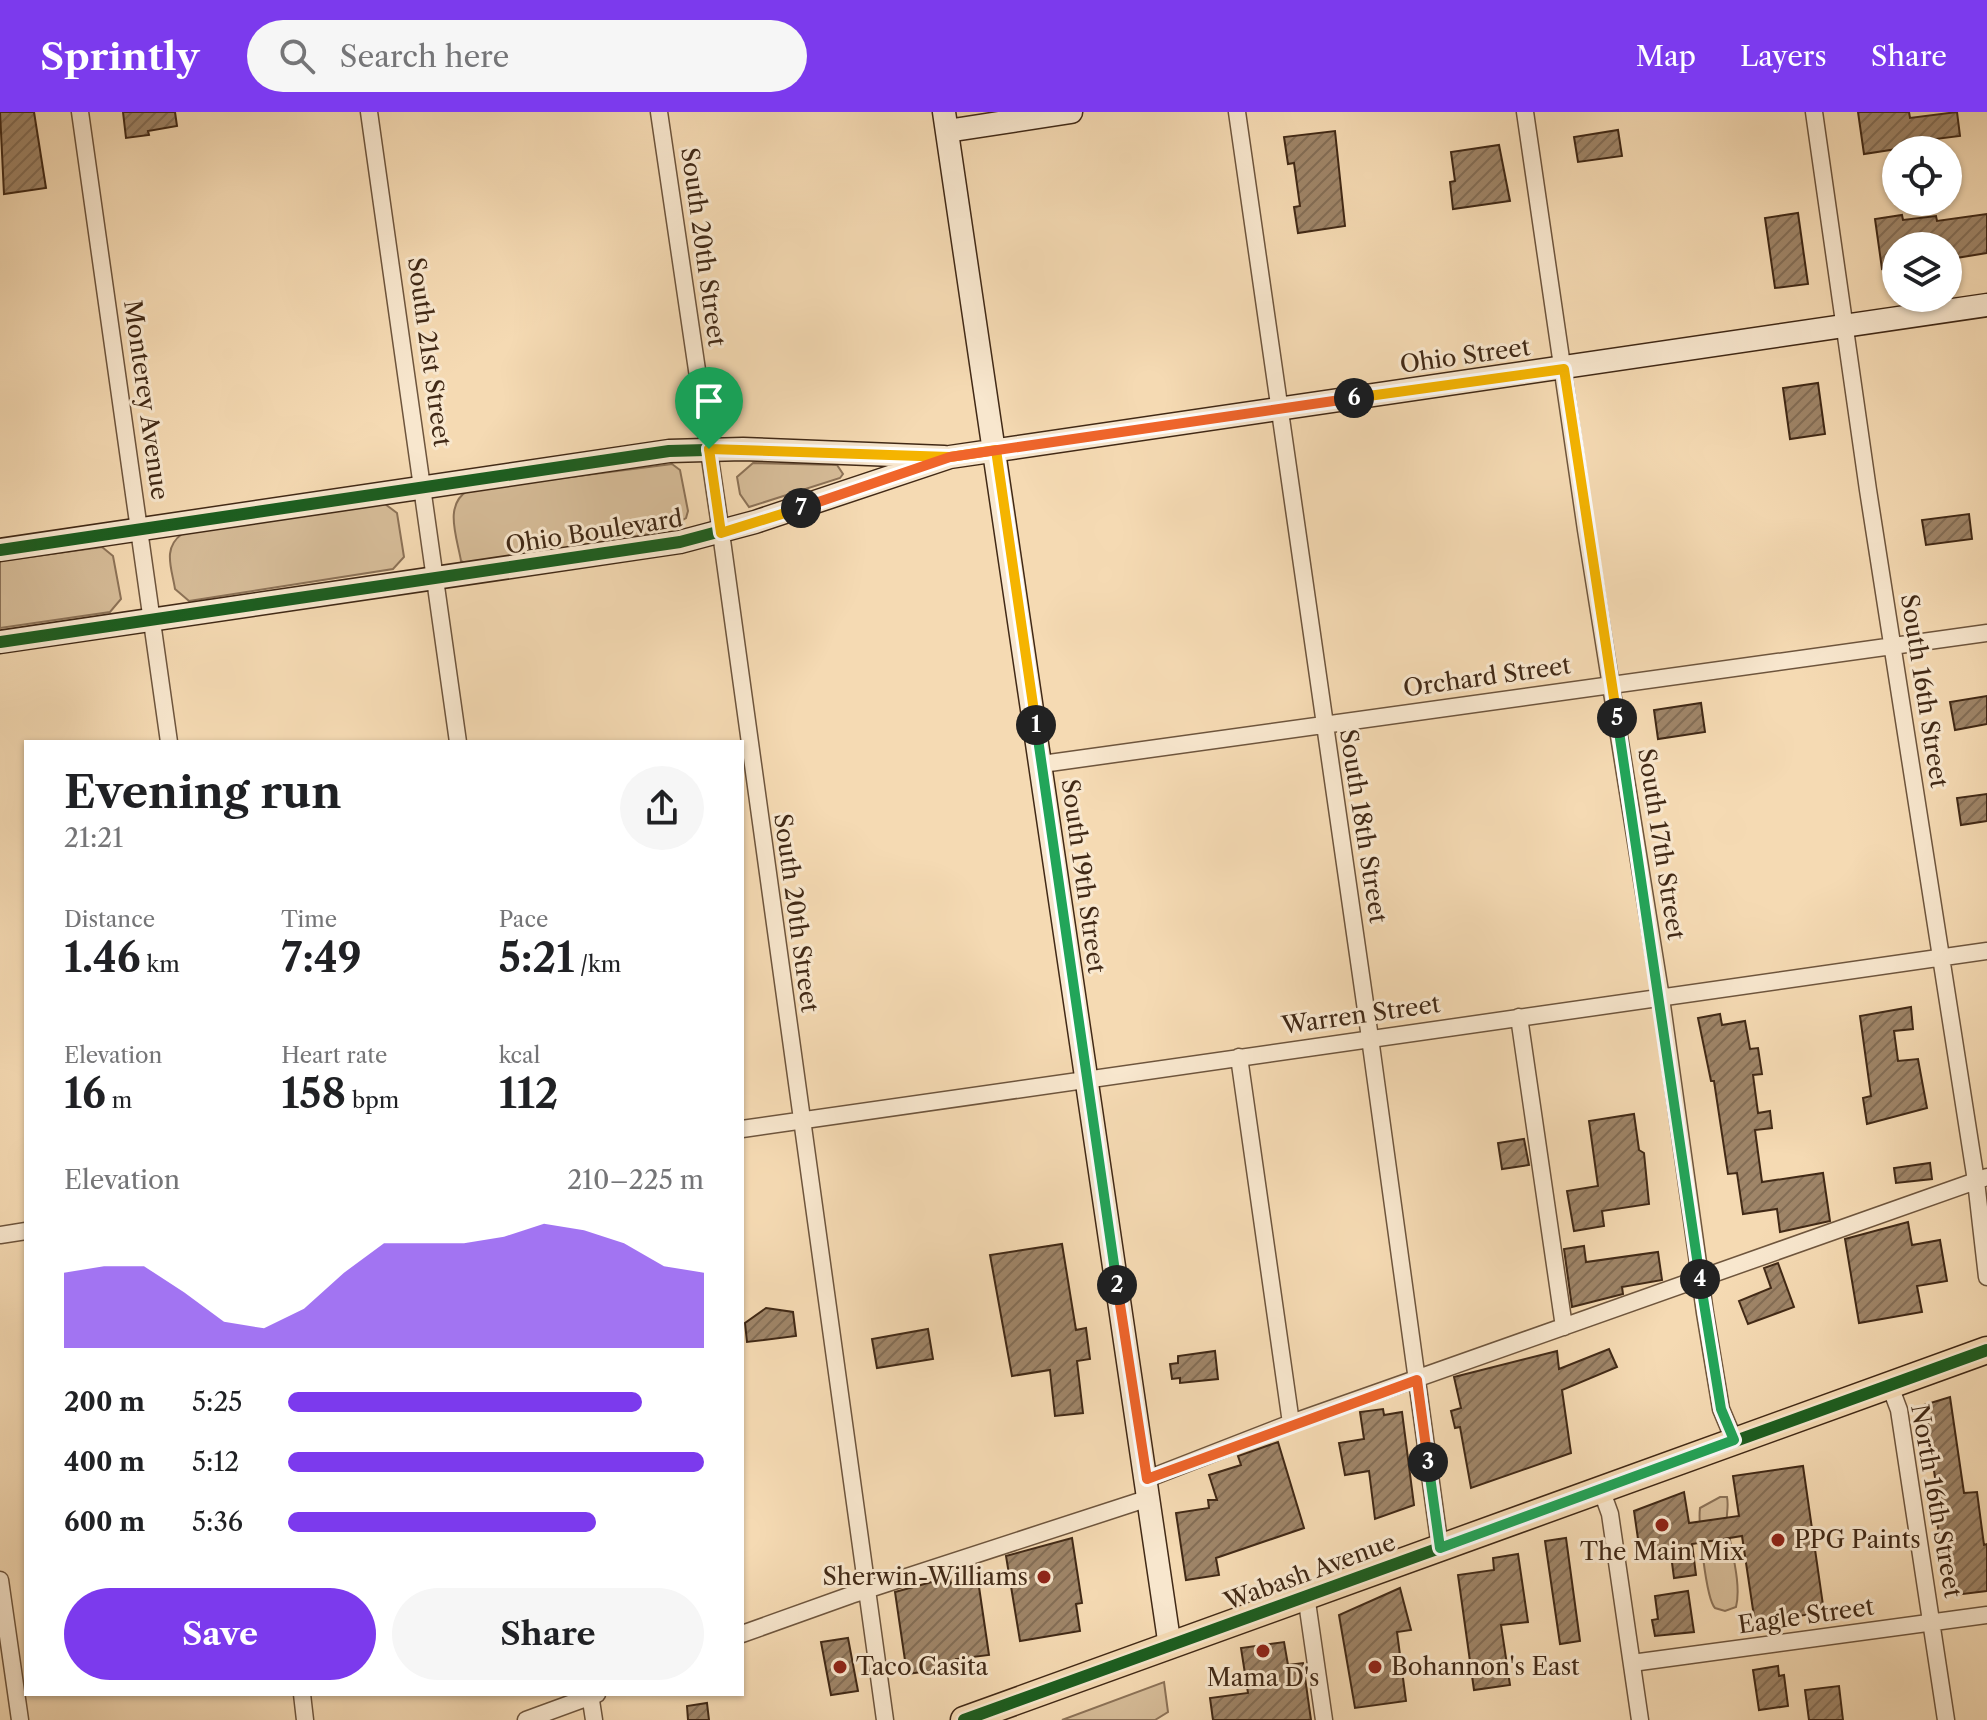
<!DOCTYPE html>
<html lang="en">
<head>
<meta charset="utf-8">
<style>
  body { margin:0; font-family:"Libre Caslon Text",serif; background:#f6f6f6; color:#202124; height:100vh; display:flex; flex-direction:column; font-size:30px; white-space:nowrap }
  * { box-sizing:border-box; margin:0 }
  p { font-size:26px; color:#757577 }
  .icon { flex:none; width:44px; height:44px; fill:none; stroke:currentColor; stroke-width:2; stroke-linecap:round; stroke-linejoin:round }
  .map { position:relative; flex:1; overflow:hidden }
  .drawer { position:absolute; left:24px; top:628px; width:720px; height:956px; display:flex; flex-direction:column; background:#fff; border-radius:0px; box-shadow:0 2px 6px #0004 }
  .drawer>* { flex:none }
  .buttons { position:absolute; left:1882px; top:24px; display:grid; gap:16px }
  .buttons a { display:grid; place-items:center; width:80px; height:80px; border-radius:50%; background:#fff; box-shadow:0 2px 6px #0004; font-size:40px }
  .pin { position:absolute; display:grid; place-items:center; width:68px; height:68px; color:#fff; margin:-82px -34px; border-radius:50% 50% 50% 0; rotate:-45deg; box-shadow:0 0 8px #0007 }
  .pin .icon { rotate:45deg }
  .km { position:absolute; width:40px; height:40px; margin:-20px; border-radius:50%; background:#222; color:#fff; font-size:22px; line-height:40px; text-align:center }
  .round { display:grid; place-items:center; flex:none; width:84px; height:84px; border-radius:42px; background:#f6f6f6 }
  .overview { display:flex; align-items:center; justify-content:space-between; height:136px; padding:0 40px }
  h1 { font-size:44px; font-weight:700; line-height:60px }
  .metrics { display:grid; grid-template-columns:repeat(3,1fr); gap:12px; height:136px; padding:8px 40px }
  .metrics div { display:grid; align-content:center }
  .metrics b { font-size:40px; font-weight:700 }
  .metrics small { font-size:22px; font-weight:400 }
  .metrics p { font-size:22px }
  .chart { height:224px; padding:16px 40px }
  .chart p { display:flex; justify-content:space-between }
  .chart svg { width:100%; height:144px; margin-top:8px; fill:#7c3aed; opacity:.7 }
  .action { display:flex; gap:16px; margin-top:auto; padding:16px 40px }
  .action a { flex:1; height:92px; border-radius:48px; background:#7c3aed; color:#fff; font-size:32px; font-weight:700; line-height:92px; text-align:center }
  .action a+a { background:#f6f6f6; color:#202124 }
  ul { padding:0 40px; list-style:none; font-size:26px }
  li { display:grid; grid-template-columns:128px 96px 1fr; align-items:center; height:60px }
  li i { height:20px; border-radius:10px; background:#7c3aed }
  header { display:flex; align-items:center; gap:48px; box-sizing:border-box; height:112px; padding:0 40px; background:#7c3aed; color:#fff }
  header strong { font-size:38px }
  nav { display:flex; gap:44px; margin-inline-start:auto; font-size:28px }
  .search { width:560px; height:72px; background:#f6f6f6; display:flex; align-items:center; gap:20px; box-sizing:border-box; padding:0 28px; border-radius:44px; color:#757577; font-size:30px }
  .map>svg:first-child { display:block }
  .green { fill:#d6bc98; stroke:#8c7257; stroke-width:2 }
  .building { fill:url(#building-hatch); stroke:#412916; stroke-width:2 }
  .lines { fill:none; stroke-linecap:round; stroke-linejoin:round }
  .street-casing { stroke:#6e553d; stroke-width:19 }
  .secondary-casing { stroke:#412916; stroke-width:25 }
  .primary-casing { stroke:#412916; stroke-width:29 }
  .street { stroke:#f8e7ce; stroke-width:16 }
  .secondary { stroke:#f8e7ce; stroke-width:22 }
  .primary { stroke:#f5dab3; stroke-width:26 }
  .cycleway-casing { stroke:#f8e7ce; stroke-width:17 }
  .cycleway { stroke:#1b5e20; stroke-width:12 }
  .split-1-casing { stroke:#fff; stroke-width:16 }
  .split-2-casing { stroke:#fff; stroke-width:16 }
  .split-3-casing { stroke:#fff; stroke-width:16 }
  .split-4-casing { stroke:#fff; stroke-width:16 }
  .split-5-casing { stroke:#fff; stroke-width:16 }
  .split-6-casing { stroke:#fff; stroke-width:16 }
  .split-7-casing { stroke:#fff; stroke-width:16 }
  .split-8-casing { stroke:#fff; stroke-width:16 }
  .split-1 { stroke:#f5b400; stroke-width:10 }
  .split-2 { stroke:#22a559; stroke-width:10 }
  .split-3 { stroke:#f0652b; stroke-width:10 }
  .split-4 { stroke:#22a559; stroke-width:10 }
  .split-5 { stroke:#22a559; stroke-width:10 }
  .split-6 { stroke:#f5b400; stroke-width:10 }
  .split-7 { stroke:#f0652b; stroke-width:10 }
  .split-8 { stroke:#f5b400; stroke-width:10 }
  .poi-dot { fill:#8f2418; stroke:#f8e7ce; stroke-width:3 }
  .labels { text-anchor:middle; stroke-width:6; stroke-linejoin:round; paint-order:stroke }
  .street-label { font-size:24px; fill:#412916; stroke:#f8e7ce }
  .poi-label { font-size:24px; fill:#412916; stroke:#f8e7ce; text-anchor:start }
</style>
</head>
<body>
<header>
<strong>Sprintly</strong>
<div class="search"><svg class="icon" aria-label="search" viewBox="0 0 24 24"><circle cx="10" cy="10" r="6"/><path d="M15 15l6 6"/></svg>Search here</div>
<nav><a>Map</a><a>Layers</a><a>Share</a></nav>
</header>
<div class="map">
<svg width="1987" height="1608" viewBox="0 0 1987 1608">
  <defs>
    <pattern id="building-hatch" width="6" height="6" patternUnits="userSpaceOnUse" patternTransform="scale(2)"><rect width="6" height="6" fill="#9f8568"/><path d="M-1 1l2-2M0 6l6-6M5 7l2-2" fill="none" stroke="#836d55"/></pattern>
  </defs>
  <rect width="100%" height="100%" fill="#f5dab3"/>
  <filter id="stains"><feTurbulence type="fractalNoise" baseFrequency=".0025" numOctaves="4"/><feColorMatrix values="0 0 0 0 .2 0 0 0 0 .09 0 0 0 0 .02 0 0 0 .5 -.17"/></filter>
  <radialGradient id="worn" r=".72"><stop offset=".6" stop-color="#630" stop-opacity="0"/><stop offset="1" stop-color="#630" stop-opacity=".3"/></radialGradient>
  <path class="green" d="M753 351 837 353 843 362 840 366 749 395 740 382 737 365Z
    M672 352 680 358 688 399 686 406 661 420 467 452 461 449C457 425 443 392 469 378Z
    M385 392 397 401 404 445 393 457 189 489 175 477C172 457 162 436 182 422Z
    M102 435 113 444 121 487 110 500 0 516V449Z
    M1720 1385H1727C1729 1396 1726 1401 1727 1410 1730 1435 1742 1471 1736 1495L1725 1499 1715 1496C1706 1487 1698 1411 1700 1396Z
    M1164 1570 1168 1600 1155 1608H1062Z"/>
  <path class="building" d="M0 0H34L46 76 4 82Z
    M123 0H175L177 14 148 19 149 23 126 26Z
    M1858 0H1909L1910 6 1957 0 1960 24 1935 27 1936 31 1864 42Z
    M1618 18 1622 44 1578 50 1574 25Z
    M1335 19 1345 114 1298 121 1294 95 1300 94 1294 51 1288 52 1284 25Z
    M1499 33 1510 89 1453 97 1450 70 1455 69 1451 40Z
    M1798 101 1808 172 1775 176 1765 106Z
    M1987 102V141L1950 147 1948 134H1896V155L1882 157 1875 107 1902 103 1903 108 1936 104 1937 109Z
    M1818 271 1825 322 1790 327 1783 276Z
    M1969 402 1972 427 1926 433 1922 408Z
    M1987 584V612L1955 618 1950 590Z
    M1701 591 1705 620 1658 627 1654 598Z
    M1987 682V709L1961 713 1957 686Z
    M1911 895 1913 917 1894 919 1898 949 1918 947 1927 996 1867 1012 1863 986 1871 984 1860 904Z
    M1720 902 1722 913 1745 909 1750 937 1758 936 1762 962 1753 963 1758 1001 1770 999 1772 1016 1755 1018 1762 1070 1823 1061 1830 1109 1780 1120 1777 1097 1743 1102 1737 1061 1728 1062 1714 969H1711L1698 906Z
    M1634 1002 1639 1038 1644 1041 1649 1092 1602 1099 1604 1114 1574 1119 1567 1079 1598 1074 1589 1009Z
    M1524 1027 1529 1053 1502 1057 1498 1031Z
    M1930 1051 1932 1067 1896 1071 1894 1056Z
    M1908 1110 1912 1133 1940 1128 1947 1169 1917 1174 1922 1200 1859 1211 1845 1127Z
    M1062 1132 1076 1218 1086 1216 1090 1247 1077 1249 1083 1301 1055 1304 1050 1258 1012 1264 990 1143Z
    M1584 1134 1586 1150 1658 1140 1662 1168 1622 1175 1623 1182 1572 1195 1564 1137Z
    M1778 1151 1794 1195 1748 1212 1739 1189 1771 1176 1764 1156Z
    M766 1196 793 1200 796 1224 747 1230 745 1211Z
    M928 1217 933 1247 877 1256 872 1227Z
    M1609 1237 1617 1255 1562 1278 1571 1341 1471 1376 1460 1315 1455 1316 1451 1299 1461 1296 1454 1265 1557 1239 1559 1257Z
    M1215 1239 1218 1267 1180 1271V1266L1172 1267 1170 1252 1178 1251V1244Z
    M1950 1285 1964 1381 1977 1380 1984 1433 1987 1432V1479L1947 1484 1934 1386 1938 1385 1924 1293Z
    M1383 1297 1384 1303 1402 1300 1414 1393 1375 1407 1369 1359 1345 1363 1339 1331 1364 1327 1360 1300Z
    M1278 1330 1304 1416 1216 1446 1219 1463 1186 1468 1176 1401 1209 1396 1208 1388H1217L1209 1363 1241 1353 1238 1344Z
    M1803 1354 1824 1500 1755 1511 1742 1424 1692 1432 1696 1463 1674 1466 1671 1443 1641 1448 1634 1399 1684 1380 1689 1411 1739 1404 1733 1364Z
    M1072 1426 1082 1491 1076 1492 1080 1519 1020 1529 1006 1444Z
    M1566 1426 1580 1529 1560 1532 1545 1429Z
    M1518 1442 1528 1510 1501 1513 1510 1573 1474 1578 1458 1463 1494 1458 1493 1446Z
    M950 1465 951 1472 978 1468 989 1543 956 1547 957 1555 907 1562 895 1480Z
    M1400 1476 1411 1518 1397 1520 1406 1589 1355 1596 1339 1503Z
    M1688 1479 1694 1520 1655 1524 1652 1508 1658 1507 1655 1484Z
    M848 1526 858 1579 831 1583 821 1530Z
    M1284 1530 1288 1553 1303 1551 1311 1608H1213L1210 1586 1248 1581 1241 1536Z
    M1778 1554 1779 1564 1784 1563 1788 1594 1759 1598 1753 1558Z
    M1839 1574 1843 1608H1809L1805 1578Z
    M707 1591 709 1608H688L687 1594Z"/>
  <g class="lines">
    <g class="street-casing">
      <path id="street" d="M80 0 169 630
        M369 0 458 630
        M659 0 721 421 885 1608
        M1237 0 1370 926 1440 1436
        M1525 0 1586 418 1661 886 1705 1201 1721 1297 1734 1328
        M1814 0 1868 378 1976 1069 1987 1165
        M1042 652 1987 521
        M1519 905 1564 1215
        M1239 945 1291 1311
        M742 1017 1987 839
        M0 1123 26 1119
        M1890 1274 1899 1298 1946 1608
        M1147 1367 1291 1311 1987 1065
        M1601 1377 1610 1402 1640 1608
        M0 1468 20 1608
        M1306 1483 1324 1608
        M742 1522 851 1483 1149 1386
        M1632 1551 1987 1503
        M302 1582 305 1608
        M590 1582 594 1608
        M526 1608 597 1582"/>
    </g>
    <g class="secondary-casing">
      <path id="secondary" d="M944 0 1170 1535
        M947 19 1071 0
        M0 438 669 339 743 337 944 345
        M0 530 680 430 755 410 950 345 1987 193"/>
    </g>
    <g class="primary-casing">
      <path id="primary" d="M964 1608 1987 1238"/>
    </g>
    <use href="#street" class="street"/>
    <use href="#secondary" class="secondary"/>
    <use href="#primary" class="primary"/>
    <g class="cycleway-casing">
      <path id="cycleway" d="M0 438 669 339 743 337 942 345
        M0 530 680 430 755 410 950 345
        M964 1608 1987 1238"/>
    </g>
    <use href="#cycleway" class="cycleway"/>
  </g>
  <g class="lines">
    <g class="split-1-casing">
      <path id="split-1" d="M709 337 950 345 996 338 1036 613"/>
    </g>
    <g class="split-2-casing">
      <path id="split-2" d="M1036 613 1117 1173"/>
    </g>
    <g class="split-3-casing">
      <path id="split-3" d="M1117 1173 1147 1367 1417 1268 1428 1350"/>
    </g>
    <g class="split-4-casing">
      <path id="split-4" d="M1428 1350 1440 1436 1734 1328 1721 1297 1700 1167"/>
    </g>
    <g class="split-5-casing">
      <path id="split-5" d="M1617 606 1700 1167"/>
    </g>
    <g class="split-6-casing">
      <path id="split-6" d="M1354 286 1564 257 1617 606"/>
    </g>
    <g class="split-7-casing">
      <path id="split-7" d="M801 396 950 345 1354 286"/>
    </g>
    <g class="split-8-casing">
      <path id="split-8" d="M709 337 721 421 801 396"/>
    </g>
    <use href="#split-1" class="split-1"/>
    <use href="#split-2" class="split-2"/>
    <use href="#split-3" class="split-3"/>
    <use href="#split-4" class="split-4"/>
    <use href="#split-5" class="split-5"/>
    <use href="#split-6" class="split-6"/>
    <use href="#split-7" class="split-7"/>
    <use href="#split-8" class="split-8"/>
  </g>
  <g class="poi-dot">
    <circle cx="1662" cy="1413" r="8"/>
    <circle cx="1778" cy="1428" r="8"/>
    <circle cx="1044" cy="1465" r="8"/>
    <circle cx="1263" cy="1539" r="8"/>
    <circle cx="840" cy="1555" r="8"/>
    <circle cx="1375" cy="1555" r="8"/>
  </g>
  <g class="labels">
    <g class="street-label">
      <text transform="translate(703 135) rotate(82)" y="8">South 20th Street</text>
      <text transform="translate(429 240) rotate(82)" y="8">South 21st Street</text>
      <text transform="translate(1465 244) rotate(-8)" y="8">Ohio Street</text>
      <text transform="translate(146 288) rotate(82)" y="8">Monterey Avenue</text>
      <text transform="translate(594 420) rotate(-9)" y="8">Ohio Boulevard</text>
      <text transform="translate(1487 565) rotate(-8)" y="8">Orchard Street</text>
      <text transform="translate(1924 579) rotate(81)" y="8">South 16th Street</text>
      <text transform="translate(1363 714) rotate(81)" y="8">South 18th Street</text>
      <text transform="translate(1661 732) rotate(81)" y="8">South 17th Street</text>
      <text transform="translate(1083 764) rotate(82)" y="8">South 19th Street</text>
      <text transform="translate(796 801) rotate(82)" y="8">South 20th Street</text>
      <text transform="translate(1361 903) rotate(-8)" y="8">Warren Street</text>
      <text transform="translate(1936 1389) rotate(80)" y="8">North 16th Street</text>
      <text transform="translate(1310 1460) rotate(-20)" y="8">Wabash Avenue</text>
      <text transform="translate(1806 1504) rotate(-8)" y="8">Eagle Street</text>
    </g>
    <g class="poi-label">
      <text x="1794" y="1436">PPG Paints</text>
      <text x="1662" y="1448" text-anchor="middle">The Main Mix</text>
      <text x="1028" y="1473" text-anchor="end">Sherwin-Williams</text>
      <text x="856" y="1563">Taco Casita</text>
      <text x="1391" y="1563">Bohannon's East</text>
      <text x="1263" y="1574" text-anchor="middle">Mama D's</text>
    </g>
  </g>
  <rect width="100%" height="100%" filter="url(#stains)"/>
  <rect width="100%" height="100%" fill="url(#worn)"/>
</svg>
<div class="buttons">
<a><svg class="icon" aria-label="locate" viewBox="0 0 24 24"><circle cx="12" cy="12" r="6"/><path d="M12 2v4M12 18v4M2 12h4M18 12h4"/></svg></a>
<a><svg class="icon" aria-label="layers" viewBox="0 0 24 24"><path d="M12 4l9 5-9 5-9-5zM3 14l9 5 9-5"/></svg></a>
</div>
<div class="pin" style="left:709px;top:337px;background:#1e9e55"><svg class="icon" aria-label="arrive" viewBox="0 0 24 24"><path d="M6 21V4h12l-3 4 3 4H6"/></svg></div>
<b class="km" style="left:1036px;top:613px">1</b>
<b class="km" style="left:1117px;top:1173px">2</b>
<b class="km" style="left:1428px;top:1350px">3</b>
<b class="km" style="left:1700px;top:1167px">4</b>
<b class="km" style="left:1617px;top:606px">5</b>
<b class="km" style="left:1354px;top:286px">6</b>
<b class="km" style="left:801px;top:396px">7</b>
<section class="drawer">
<div class="overview"><div><h1>Evening run</h1><p>21:21</p></div><a class="round"><svg class="icon" aria-label="share" viewBox="0 0 24 24"><path d="M12 15V3M7 8l5-5 5 5M5 13v7h14v-7"/></svg></a></div>
<div class="metrics">
<div><p>Distance</p><b>1.46<small> km</small></b></div>
<div><p>Time</p><b>7:49</b></div>
<div><p>Pace</p><b>5:21<small> /km</small></b></div>
</div>
<div class="metrics">
<div><p>Elevation</p><b>16<small> m</small></b></div>
<div><p>Heart rate</p><b>158<small> bpm</small></b></div>
<div><p>kcal</p><b>112</b></div>
</div>
<div class="chart"><p><span>Elevation</span>210–225 m</p>
<svg viewBox="0 0 160 44" preserveAspectRatio="none"><path d="M0 44V21L10 19L20 19L30 27L40 36L50 38L60 32L70 21L80 12L90 12L100 12L110 10L120 6L130 8L140 12L150 19L160 21V44z"/></svg>
</div>
<ul>
<li><b>200 m</b>5:25<i style="width:85%"></i></li>
<li><b>400 m</b>5:12<i style="width:100%"></i></li>
<li><b>600 m</b>5:36<i style="width:74%"></i></li>
</ul>
<div class="action"><a>Save</a><a>Share</a></div>
</section>
</div>
</body>
</html>
